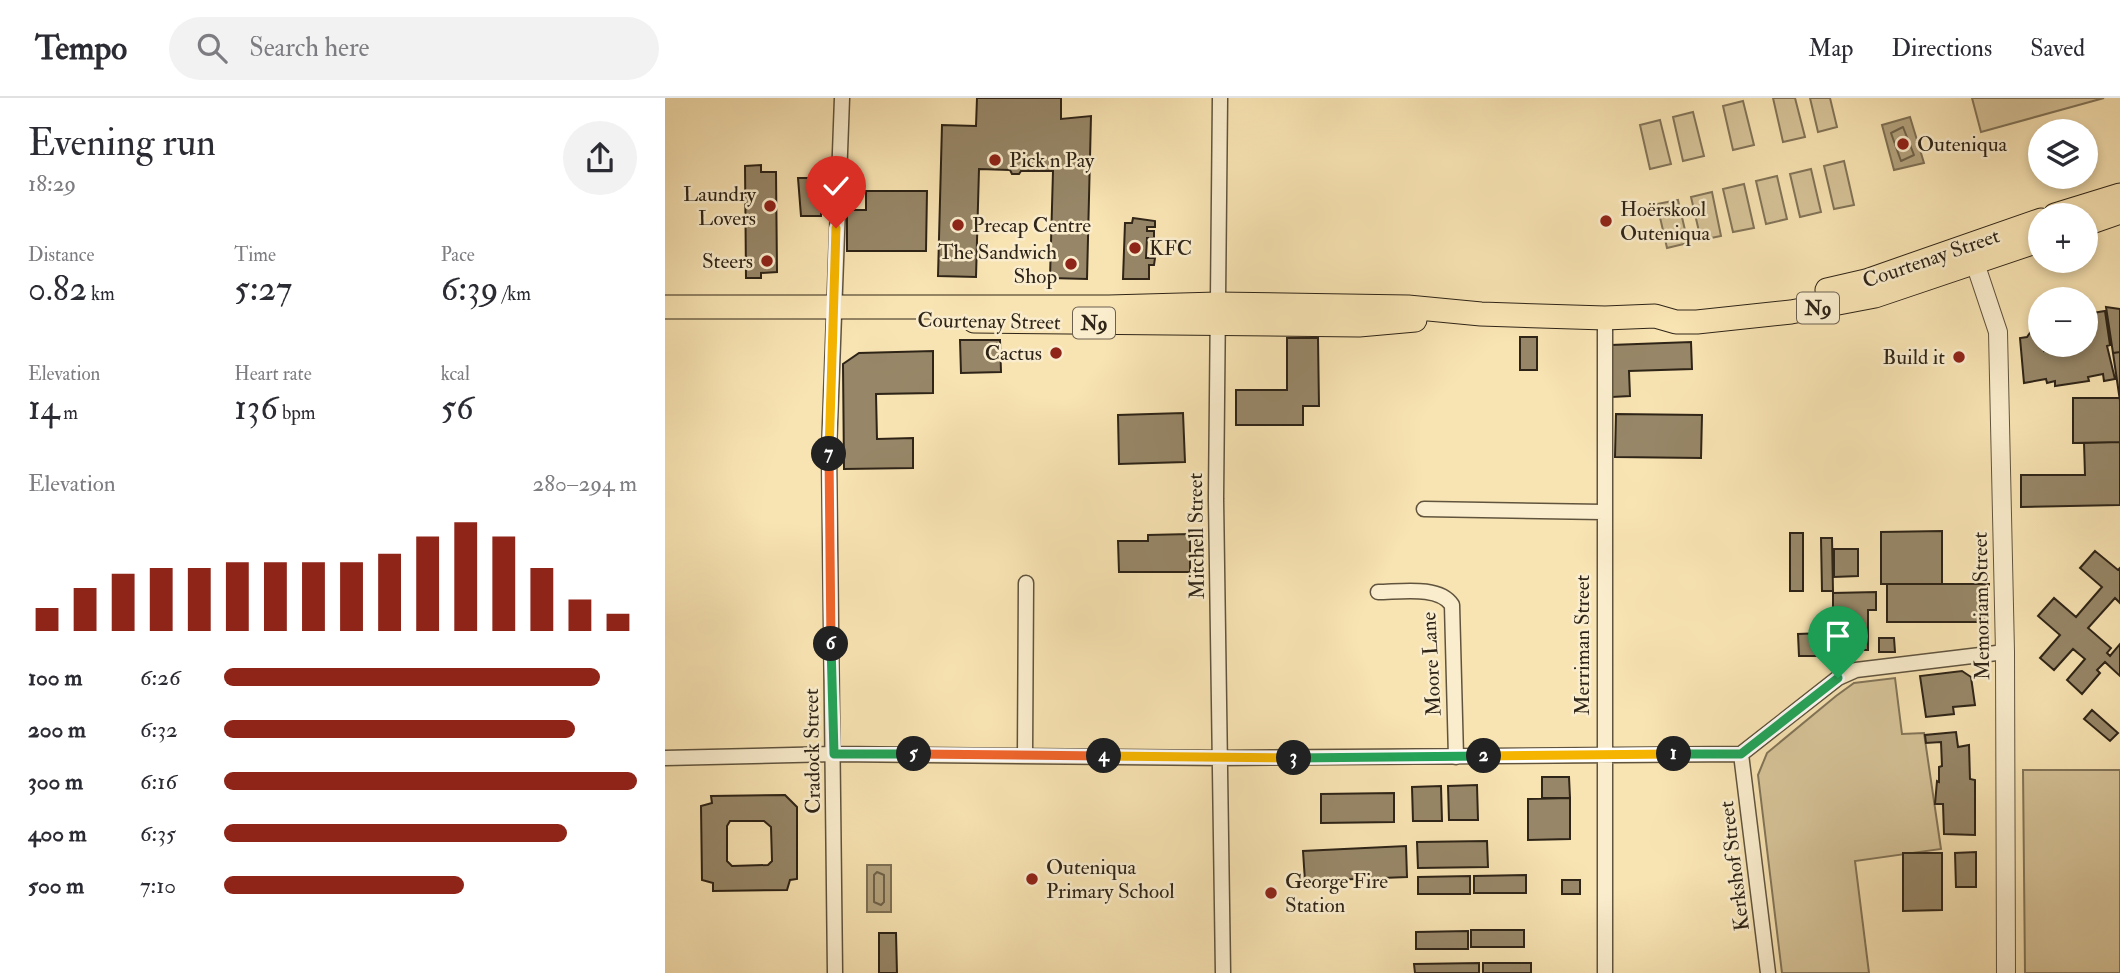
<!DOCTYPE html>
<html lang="en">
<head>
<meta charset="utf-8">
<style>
  body { margin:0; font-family:"IM FELL Double Pica",serif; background:#f2f2f3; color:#2b2b33; height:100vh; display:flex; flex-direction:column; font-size:26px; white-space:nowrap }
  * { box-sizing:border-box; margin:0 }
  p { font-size:23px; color:#7c7c81 }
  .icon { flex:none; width:38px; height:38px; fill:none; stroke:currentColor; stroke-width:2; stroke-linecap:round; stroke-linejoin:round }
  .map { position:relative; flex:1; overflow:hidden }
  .drawer { display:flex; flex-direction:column; background:#fff; width:665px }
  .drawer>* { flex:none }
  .buttons { position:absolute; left:1363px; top:21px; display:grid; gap:14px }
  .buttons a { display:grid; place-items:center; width:70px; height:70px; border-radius:50%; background:#fff; box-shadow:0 4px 10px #0003; font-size:35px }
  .pin { position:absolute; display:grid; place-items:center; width:60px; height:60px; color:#fff; margin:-72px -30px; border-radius:50% 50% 50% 0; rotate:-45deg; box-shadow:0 0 7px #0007 }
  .pin .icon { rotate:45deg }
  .km { position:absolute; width:35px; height:35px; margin:-18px; border-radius:50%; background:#222; color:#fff; font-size:19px; line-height:35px; text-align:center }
  .round { display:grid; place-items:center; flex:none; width:74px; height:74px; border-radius:37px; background:#f2f2f3 }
  .headline { display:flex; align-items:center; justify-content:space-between; height:119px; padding:0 28px }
  h1 { font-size:38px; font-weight:600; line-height:52px }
  .figures { display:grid; grid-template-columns:repeat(3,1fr); gap:10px; height:119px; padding:7px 28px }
  .figures div { display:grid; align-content:center }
  .figures b { font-size:35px; font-weight:600 }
  .figures small { font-size:19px; font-weight:400 }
  .figures p { font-size:19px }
  .chart { height:196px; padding:14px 28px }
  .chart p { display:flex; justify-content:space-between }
  .chart svg { width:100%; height:126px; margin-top:7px; stroke:#8f2418; stroke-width:6 }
  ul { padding:0 28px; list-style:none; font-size:23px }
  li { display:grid; grid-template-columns:112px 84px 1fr; align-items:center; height:52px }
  li i { height:18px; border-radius:9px; background:#8f2418 }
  header { display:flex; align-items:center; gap:42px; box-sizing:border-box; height:98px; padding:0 35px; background:#fff; border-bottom:2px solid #e1e1e2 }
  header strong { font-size:33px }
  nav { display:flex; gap:38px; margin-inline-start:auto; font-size:24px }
  .search { width:490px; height:63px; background:#f2f2f3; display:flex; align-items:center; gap:18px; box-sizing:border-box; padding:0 24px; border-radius:38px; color:#7c7c81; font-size:26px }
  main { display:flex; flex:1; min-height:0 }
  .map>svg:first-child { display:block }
  .green { fill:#d6c398; stroke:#827458; stroke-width:2 }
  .water { fill:#b3a27d; stroke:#7e7054; stroke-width:2 }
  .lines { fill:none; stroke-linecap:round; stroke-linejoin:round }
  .shore { stroke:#70634a; stroke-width:2 }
  .building { fill:#978768; stroke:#2e2417; stroke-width:2; fill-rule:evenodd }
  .minor-casing { stroke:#60543e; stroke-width:17 }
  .tertiary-casing { stroke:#60543e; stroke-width:20 }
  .trunk-casing { stroke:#2e2417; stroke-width:25 }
  .minor { stroke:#faedcd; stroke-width:14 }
  .tertiary { stroke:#faedcd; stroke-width:18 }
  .trunk { stroke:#f8e3b2; stroke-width:23 }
  .split-1-casing { stroke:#fff; stroke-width:14 }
  .split-2-casing { stroke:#fff; stroke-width:14 }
  .split-3-casing { stroke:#fff; stroke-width:14 }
  .split-4-casing { stroke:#fff; stroke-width:14 }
  .split-5-casing { stroke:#fff; stroke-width:14 }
  .split-6-casing { stroke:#fff; stroke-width:14 }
  .split-7-casing { stroke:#fff; stroke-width:14 }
  .split-8-casing { stroke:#fff; stroke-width:14 }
  .split-1 { stroke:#22a559; stroke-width:9 }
  .split-2 { stroke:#f5b400; stroke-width:9 }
  .split-3 { stroke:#22a559; stroke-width:9 }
  .split-4 { stroke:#f5b400; stroke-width:9 }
  .split-5 { stroke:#f0652b; stroke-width:9 }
  .split-6 { stroke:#22a559; stroke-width:9 }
  .split-7 { stroke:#f0652b; stroke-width:9 }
  .split-8 { stroke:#f5b400; stroke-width:9 }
  .poi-dot { fill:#8f2418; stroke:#faedcd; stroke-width:2.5 }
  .labels { text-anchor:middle; stroke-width:5; stroke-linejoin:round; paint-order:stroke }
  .shield { fill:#faedcd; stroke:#6b604e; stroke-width:2 }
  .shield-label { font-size:19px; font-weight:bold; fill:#2e2417 }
  .poi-label { font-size:21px; fill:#2e2417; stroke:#faedcd; text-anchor:start }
  .street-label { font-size:21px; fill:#2e2417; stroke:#faedcd }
</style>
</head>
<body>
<header>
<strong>Tempo</strong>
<div class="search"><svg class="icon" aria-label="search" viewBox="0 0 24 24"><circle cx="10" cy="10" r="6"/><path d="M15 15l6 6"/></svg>Search here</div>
<nav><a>Map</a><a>Directions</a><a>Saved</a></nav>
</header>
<main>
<section class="drawer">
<div class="headline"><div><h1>Evening run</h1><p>18:29</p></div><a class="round"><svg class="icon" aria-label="share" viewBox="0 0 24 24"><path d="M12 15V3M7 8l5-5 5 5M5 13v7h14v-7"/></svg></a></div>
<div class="figures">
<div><p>Distance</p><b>0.82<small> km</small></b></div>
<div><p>Time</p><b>5:27</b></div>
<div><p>Pace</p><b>6:39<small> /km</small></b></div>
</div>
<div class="figures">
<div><p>Elevation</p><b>14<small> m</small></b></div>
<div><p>Heart rate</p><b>136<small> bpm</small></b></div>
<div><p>kcal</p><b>56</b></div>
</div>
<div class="chart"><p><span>Elevation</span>280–294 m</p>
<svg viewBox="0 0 160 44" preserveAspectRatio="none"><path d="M5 44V36M15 44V29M25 44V24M35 44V22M45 44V22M55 44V20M65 44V20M75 44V20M85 44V20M95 44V17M105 44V11M115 44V6M125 44V11M135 44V22M145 44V33M155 44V38"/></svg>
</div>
<ul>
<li><b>100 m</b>6:26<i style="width:91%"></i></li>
<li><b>200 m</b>6:32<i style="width:85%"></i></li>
<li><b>300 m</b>6:16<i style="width:100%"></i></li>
<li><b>400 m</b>6:35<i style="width:83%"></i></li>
<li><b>500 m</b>7:10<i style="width:58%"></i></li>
</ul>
</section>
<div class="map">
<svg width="1455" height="875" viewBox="0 0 1455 875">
  <rect width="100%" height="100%" fill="#f8e3b2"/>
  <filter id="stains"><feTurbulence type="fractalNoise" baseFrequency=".00286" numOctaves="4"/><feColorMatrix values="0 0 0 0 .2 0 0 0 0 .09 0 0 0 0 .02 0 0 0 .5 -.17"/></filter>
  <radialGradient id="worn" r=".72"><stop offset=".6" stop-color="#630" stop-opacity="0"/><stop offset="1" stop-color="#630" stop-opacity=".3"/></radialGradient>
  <path class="green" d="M1108 0H1130L1140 39 1118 44Z
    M1145 0H1165L1172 29 1153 34Z
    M1307 0H1439L1316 34Z
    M1078 3 1089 47 1068 52 1058 8Z
    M1028 14 1039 58 1018 63 1008 19Z
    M995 22 1006 66 985 71 975 27Z
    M1179 63 1189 107 1169 111 1159 68Z
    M1146 71 1156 114 1135 119 1125 76Z
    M1112 78 1122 121 1101 126 1091 83Z
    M1079 86 1089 130 1068 134 1058 91Z
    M1047 94 1056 138 1036 142 1026 99Z
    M1013 102 1023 145 1002 150 992 106Z
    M1230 580 1237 636 1259 635 1276 751 1190 763 1204 875H1117L1093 677 1102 655 1171 598 1189 585Z
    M1358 672H1455V875H1360Z"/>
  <path class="water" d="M1245 19 1259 65 1229 72 1217 27Z
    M202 767H226V814H202Z"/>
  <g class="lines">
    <path class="shore" d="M1238 29 1249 57 1236 63 1226 35Z
      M212 774 219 777V804L216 807 209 804V777Z"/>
  </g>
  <path class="building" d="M312 0H396V21L426 18 422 181 385 180 388 73H356L354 76H347L345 72 314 71 311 179 273 178 277 27 311 28Z
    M96 67V74H111L112 174 96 175V180H81L80 68Z
    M133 80H156V118H136Z
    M201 93H262L261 153H182V112H201Z
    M468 120 490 123V129H482V133H489V140H482L481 160H490L489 167H484V181H458L460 125H467Z
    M1441 209 1455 211V254L1448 255Z
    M1440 213 1445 247 1442 248 1450 281 1439 283 1438 276 1423 279 1424 283 1390 288V283L1382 285 1381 281 1359 285 1355 240 1362 239 1369 229 1374 232 1379 253 1391 251 1390 247H1421V216Z
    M855 239H872V272H855Z
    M622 240H653L654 308H638V327H571V292H622Z
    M295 242H335L336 274 296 275Z
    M1026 244 1027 271 964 273 965 298 947 299 946 247Z
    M268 253V295L211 296 212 341 248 340V370L179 371 178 266 194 255Z
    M1455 254V303L1448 255Z
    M1408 300H1455V344L1408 345Z
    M518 315 520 364 454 366 453 317Z
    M951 316 1037 317 1036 360 950 359Z
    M1455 344V407L1356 409V377H1420L1419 345Z
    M1277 433V486H1216V434Z
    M1125 435H1138V493H1125Z
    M525 436V474H454L453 443H483V437Z
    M1156 440H1167L1168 493H1157Z
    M1169 451H1193V478L1169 479Z
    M1430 453 1453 472 1455 470V505L1450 500 1423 530 1446 550 1442 555 1445 558 1455 546V578L1440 564 1432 572 1435 575 1417 596 1402 582 1420 561 1408 551 1389 572 1375 560 1395 537 1373 518 1389 500 1411 519 1437 489 1415 470Z
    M1222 486H1324V524H1222Z
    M1211 494V512H1203V552H1180V530H1168V495Z
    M1158 535 1159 558H1134L1133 536Z
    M1214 540H1229L1230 554H1214Z
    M1297 573 1306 579 1310 607 1288 609 1289 616 1261 619 1255 578Z
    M1427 612 1453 635 1445 643 1419 621Z
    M1291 634 1293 649 1304 647 1305 681 1310 682V737L1279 736 1278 706H1270L1272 683 1274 684V669L1277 668 1276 644 1261 645 1260 637Z
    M877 679H904L905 700H877Z
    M812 687 813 722H784L783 688Z
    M776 688 777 723H748L747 689Z
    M729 695V724L656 725V696Z
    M120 697 132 709V781L125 782 122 792 48 793V785L37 782 36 708 47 705 46 698ZM65 723H99L106 729 107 763 103 767 67 768 62 763V728Z
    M905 700V741L863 742V701Z
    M822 743 823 769 753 770 752 744Z
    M741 748 742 779 640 783 638 753Z
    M1311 754V789H1291L1290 755Z
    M1238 755H1277V812L1238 813Z
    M861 777V795H809V778Z
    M805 778V796H753V779Z
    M897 782H915V796H897Z
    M806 832H859V849H806Z
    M803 833V851H751V834Z
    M214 835H231L232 875H214Z
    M814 865V875H750L749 866Z
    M818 865H866V875H818Z"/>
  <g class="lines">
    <g class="minor-casing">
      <path id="minor" d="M555 0 551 401 558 875
        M759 411 938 414
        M713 494C734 494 774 487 787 507L791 659
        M1076 656 1103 875
        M360 657 361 485
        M0 660 169 656 556 660 1076 656 1173 580 1191 572 1340 554
        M170 875 164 353 177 0
        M940 875V220"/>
    </g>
    <g class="tertiary-casing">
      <path id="tertiary" d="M1306 153 1333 234 1340 554 1341 875"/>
    </g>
    <g class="trunk-casing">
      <path id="trunk" d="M1390 117 1455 97
        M1421 126 1455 114
        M1162 192 1201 183 1376 122
        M0 209H444L552 206 743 209 816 216 940 220 990 218 1011 224H1032L1126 214 1210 198 1376 142
        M309 223 694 227 750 222"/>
    </g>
    <use href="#minor" class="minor"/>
    <use href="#tertiary" class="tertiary"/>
    <use href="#trunk" class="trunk"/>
  </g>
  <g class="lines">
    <g class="split-1-casing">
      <path id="split-1" d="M1009 656H1076L1173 580"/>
    </g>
    <g class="split-2-casing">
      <path id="split-2" d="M819 658 1009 656"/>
    </g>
    <g class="split-3-casing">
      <path id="split-3" d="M629 660 819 658"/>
    </g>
    <g class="split-4-casing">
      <path id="split-4" d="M439 658 629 660"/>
    </g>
    <g class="split-5-casing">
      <path id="split-5" d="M249 656 439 658"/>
    </g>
    <g class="split-6-casing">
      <path id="split-6" d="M166 546 169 656H249"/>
    </g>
    <g class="split-7-casing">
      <path id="split-7" d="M164 356 166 546"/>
    </g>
    <g class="split-8-casing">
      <path id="split-8" d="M164 356 171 130"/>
    </g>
    <use href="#split-1" class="split-1"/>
    <use href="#split-2" class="split-2"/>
    <use href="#split-3" class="split-3"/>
    <use href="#split-4" class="split-4"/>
    <use href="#split-5" class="split-5"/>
    <use href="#split-6" class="split-6"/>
    <use href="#split-7" class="split-7"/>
    <use href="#split-8" class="split-8"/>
  </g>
  <g class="poi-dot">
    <circle cx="1238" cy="46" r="7"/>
    <circle cx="330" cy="62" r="7"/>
    <circle cx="105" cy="108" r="7"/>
    <circle cx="941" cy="123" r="7"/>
    <circle cx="293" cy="127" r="7"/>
    <circle cx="470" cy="150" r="7"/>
    <circle cx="102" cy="163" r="7"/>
    <circle cx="406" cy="166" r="7"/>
    <circle cx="391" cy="255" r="7"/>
    <circle cx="1294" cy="259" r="7"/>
    <circle cx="367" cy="781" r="7"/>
    <circle cx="606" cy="795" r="7"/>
  </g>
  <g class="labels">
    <g class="shield">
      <rect x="1132" y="194.5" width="42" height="31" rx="5"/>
      <rect x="408" y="209.5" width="42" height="31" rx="5"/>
    </g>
    <g class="shield-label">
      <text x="1153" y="217">N9</text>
      <text x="429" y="232">N9</text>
    </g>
    <g class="poi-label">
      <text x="1252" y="53">Outeniqua</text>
      <text x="344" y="69">Pick n Pay</text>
      <text x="91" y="103" text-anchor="end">Laundry<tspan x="91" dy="24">Lovers</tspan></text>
      <text x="955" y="118">Hoërskool<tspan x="955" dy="24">Outeniqua</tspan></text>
      <text x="307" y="134">Precap Centre</text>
      <text x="484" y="157">KFC</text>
      <text x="392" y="161" text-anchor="end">The Sandwich<tspan x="392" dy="24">Shop</tspan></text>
      <text x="88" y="170" text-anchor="end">Steers</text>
      <text x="377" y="262" text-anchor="end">Cactus</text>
      <text x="1280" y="266" text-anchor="end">Build it</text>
      <text x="381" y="776">Outeniqua<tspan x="381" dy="24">Primary School</tspan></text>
      <text x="620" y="790">George Fire<tspan x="620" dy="24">Station</tspan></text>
    </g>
    <g class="street-label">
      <text transform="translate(1266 160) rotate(-19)" y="7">Courtenay Street</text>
      <text transform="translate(324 223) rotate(1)" y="7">Courtenay Street</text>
      <text transform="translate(531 438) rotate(-91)" y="7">Mitchell Street</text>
      <text transform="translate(1316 508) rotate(-91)" y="7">Memoriam Street</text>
      <text transform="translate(917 547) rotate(-90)" y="7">Merriman Street</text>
      <text transform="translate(766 566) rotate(-93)" y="7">Moore Lane</text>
      <text transform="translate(147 653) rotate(-91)" y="7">Cradock Street</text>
      <text transform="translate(1069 768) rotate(-97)" y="7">Kerkshof Street</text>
    </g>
  </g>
  <rect width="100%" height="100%" filter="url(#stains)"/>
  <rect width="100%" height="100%" fill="url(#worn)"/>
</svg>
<div class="buttons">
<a><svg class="icon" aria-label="layers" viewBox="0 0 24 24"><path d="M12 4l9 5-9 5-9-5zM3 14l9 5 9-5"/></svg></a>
<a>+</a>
<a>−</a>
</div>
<div class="pin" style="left:1173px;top:580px;background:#1e9e55"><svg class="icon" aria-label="arrive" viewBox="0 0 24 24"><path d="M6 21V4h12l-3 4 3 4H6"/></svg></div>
<div class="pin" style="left:171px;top:130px;background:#d93025"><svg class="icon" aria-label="check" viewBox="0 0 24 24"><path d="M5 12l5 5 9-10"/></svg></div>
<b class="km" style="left:1009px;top:656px">1</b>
<b class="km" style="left:819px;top:658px">2</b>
<b class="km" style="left:629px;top:660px">3</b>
<b class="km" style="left:439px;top:658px">4</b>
<b class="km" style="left:249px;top:656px">5</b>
<b class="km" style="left:166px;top:546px">6</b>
<b class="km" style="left:164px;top:356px">7</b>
</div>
</main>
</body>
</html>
